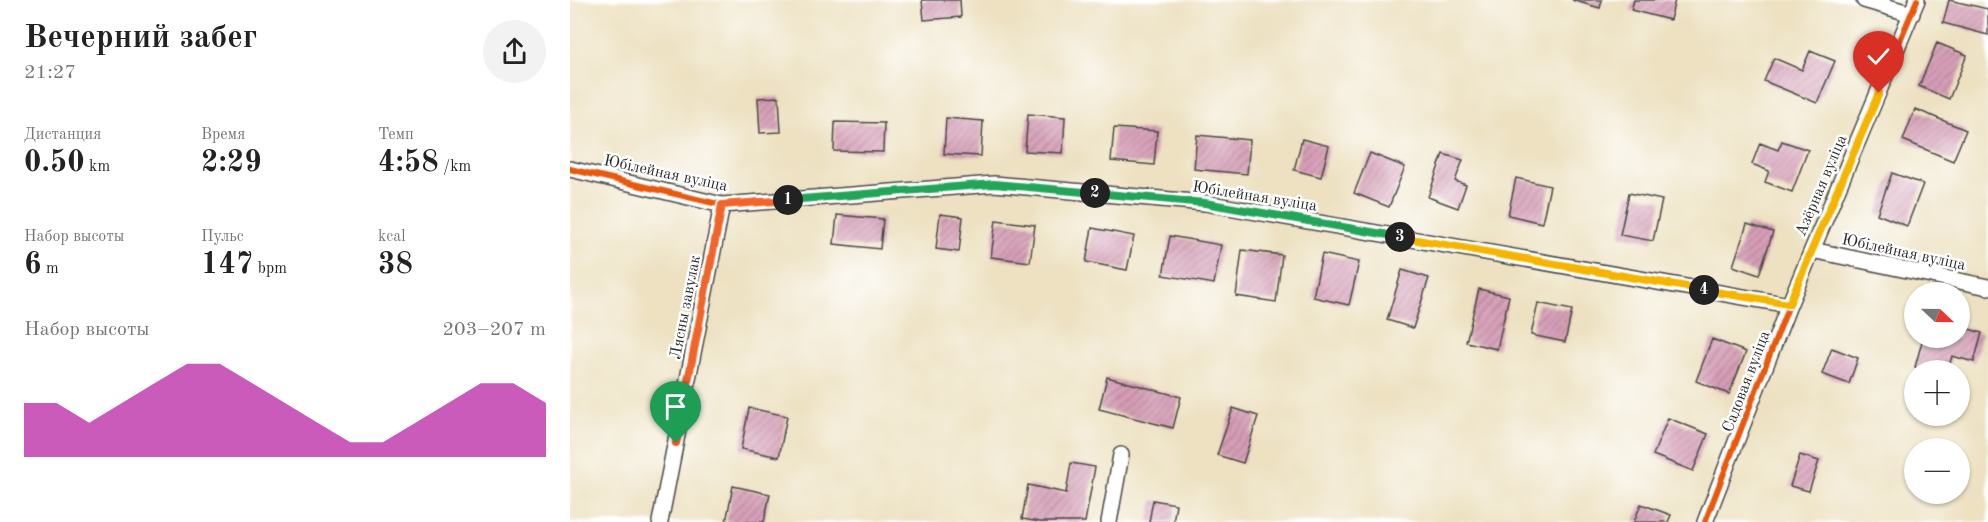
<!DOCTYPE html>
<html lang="ru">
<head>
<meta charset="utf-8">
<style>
  body { margin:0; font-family:"Old Standard TT",serif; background:#f2f2f2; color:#222; height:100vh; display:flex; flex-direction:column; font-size:22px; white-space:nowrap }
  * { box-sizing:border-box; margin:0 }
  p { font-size:20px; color:#767676 }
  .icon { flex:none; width:33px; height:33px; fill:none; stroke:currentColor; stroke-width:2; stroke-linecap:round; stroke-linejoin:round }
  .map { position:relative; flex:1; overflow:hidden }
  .sheet { display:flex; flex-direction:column; background:#fff; width:570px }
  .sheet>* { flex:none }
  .needle { width:39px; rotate:112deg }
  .tools { position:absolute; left:1334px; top:282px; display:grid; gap:12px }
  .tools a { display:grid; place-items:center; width:66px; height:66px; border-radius:50%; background:#fff; box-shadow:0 2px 4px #0004; font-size:30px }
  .pin { position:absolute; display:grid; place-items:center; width:51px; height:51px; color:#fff; margin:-62px -26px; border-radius:50% 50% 50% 0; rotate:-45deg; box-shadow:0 0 6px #0007 }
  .pin .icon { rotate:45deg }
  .km { position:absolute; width:30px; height:30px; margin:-15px; border-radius:50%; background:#222; color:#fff; font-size:16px; line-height:30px; text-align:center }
  .round { display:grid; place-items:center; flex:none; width:63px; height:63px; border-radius:32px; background:#f2f2f2 }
  .summary { display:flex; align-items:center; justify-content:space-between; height:102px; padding:0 24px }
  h1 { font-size:33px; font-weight:700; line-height:45px }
  .metrics { display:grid; grid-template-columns:repeat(3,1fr); gap:9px; height:102px; padding:6px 24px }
  .metrics div { display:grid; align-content:center }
  .metrics b { font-size:30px; font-weight:700 }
  .metrics small { font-size:16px; font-weight:400 }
  .metrics p { font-size:16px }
  .chart { height:168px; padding:12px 24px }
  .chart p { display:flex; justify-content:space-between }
  .chart svg { width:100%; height:108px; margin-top:6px; fill:#b5179e; opacity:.7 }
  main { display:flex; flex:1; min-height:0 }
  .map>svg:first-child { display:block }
  .building { fill:url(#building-hatch) }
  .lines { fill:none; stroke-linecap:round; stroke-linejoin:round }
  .minor-casing { stroke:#484642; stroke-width:18 }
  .minor { stroke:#fff; stroke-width:15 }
  .cycleway-casing { stroke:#fff; stroke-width:10 }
  .cycleway { stroke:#e8590c; stroke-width:6 }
  .split-1-casing { stroke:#fff; stroke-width:12 }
  .split-2-casing { stroke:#fff; stroke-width:12 }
  .split-3-casing { stroke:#fff; stroke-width:12 }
  .split-4-casing { stroke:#fff; stroke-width:12 }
  .split-5-casing { stroke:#fff; stroke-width:12 }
  .split-1 { stroke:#f0652b; stroke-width:8 }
  .split-2 { stroke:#22a559; stroke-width:8 }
  .split-3 { stroke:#22a559; stroke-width:8 }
  .split-4 { stroke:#f5b400; stroke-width:8 }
  .split-5 { stroke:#f5b400; stroke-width:8 }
  .labels { text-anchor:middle; stroke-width:5; stroke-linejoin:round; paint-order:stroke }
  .street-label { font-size:16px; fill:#2b2b2b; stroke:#fff }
</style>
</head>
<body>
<main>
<section class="sheet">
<div class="summary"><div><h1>Вечерний забег</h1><p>21:27</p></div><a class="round"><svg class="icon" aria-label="share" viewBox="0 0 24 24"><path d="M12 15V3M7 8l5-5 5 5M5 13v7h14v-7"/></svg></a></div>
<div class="metrics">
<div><p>Дистанция</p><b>0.50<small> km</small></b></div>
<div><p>Время</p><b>2:29</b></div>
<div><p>Темп</p><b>4:58<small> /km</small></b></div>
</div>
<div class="metrics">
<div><p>Набор высоты</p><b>6<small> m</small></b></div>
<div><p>Пульс</p><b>147<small> bpm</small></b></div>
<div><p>kcal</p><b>38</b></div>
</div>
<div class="chart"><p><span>Набор высоты</span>203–207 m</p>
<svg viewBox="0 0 160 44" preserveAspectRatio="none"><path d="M0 44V22L10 22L20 30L30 22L40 14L50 6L60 6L70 14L80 22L90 30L100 38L110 38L120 30L130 22L140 14L150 14L160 22V44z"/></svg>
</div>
</section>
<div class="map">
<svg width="1418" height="522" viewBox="0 0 1418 522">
  <defs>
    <pattern id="building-hatch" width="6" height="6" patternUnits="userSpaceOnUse" patternTransform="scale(1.5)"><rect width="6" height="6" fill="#d79fb7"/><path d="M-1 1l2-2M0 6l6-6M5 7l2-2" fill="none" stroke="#af8295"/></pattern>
  </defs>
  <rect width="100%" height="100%" fill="#fff"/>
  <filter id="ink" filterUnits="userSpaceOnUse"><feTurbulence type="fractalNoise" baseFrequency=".0167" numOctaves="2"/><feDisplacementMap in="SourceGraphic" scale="12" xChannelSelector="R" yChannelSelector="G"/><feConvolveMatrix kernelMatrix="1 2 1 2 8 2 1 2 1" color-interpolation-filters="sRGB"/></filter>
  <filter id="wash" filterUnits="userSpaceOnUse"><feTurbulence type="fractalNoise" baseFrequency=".008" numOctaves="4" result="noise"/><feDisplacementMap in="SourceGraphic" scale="24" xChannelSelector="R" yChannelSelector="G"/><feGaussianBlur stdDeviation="1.35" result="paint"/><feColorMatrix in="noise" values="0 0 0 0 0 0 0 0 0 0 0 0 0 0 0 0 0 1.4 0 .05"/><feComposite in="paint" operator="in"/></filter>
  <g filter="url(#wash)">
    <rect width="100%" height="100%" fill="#ede1c1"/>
    <g id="blocks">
      <path class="building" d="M352 0H390L391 17 354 20Z
        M1002 0H1032L1030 8Z
        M1064 0H1105L1100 20 1061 10Z
        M1379 0 1418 9V35L1373 23Z
        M1367 43 1397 55 1379 99 1349 86Z
        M1240 51 1265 61 1247 103 1194 81 1204 58 1232 70Z
        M209 97 211 132 190 133 188 98Z
        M1345 109 1396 130 1383 161 1333 140Z
        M458 114 495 117 493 153 455 151Z
        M376 118 413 121 411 156 374 154Z
        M265 122 314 123 313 152 264 151Z
        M544 128 587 131 584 165 541 161Z
        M627 135 680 140 677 174 624 169Z
        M732 139 759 146 751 177 724 170Z
        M1212 141 1238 150 1222 192 1195 182 1199 171 1182 164 1190 143 1208 150Z
        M800 153 835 167 819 207 784 193Z
        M873 154 893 160 885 181 896 185 888 208 858 197Z
        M1322 173 1353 184 1337 226 1307 214Z
        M946 178 980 186 972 223 938 215Z
        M1059 193 1092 200 1083 241 1050 235Z
        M370 214 393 217 389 252 366 249Z
        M267 215 313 219 310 249 264 244Z
        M426 220 465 225 460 262 421 257Z
        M1177 224 1203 232 1189 275 1163 266Z
        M522 228 564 236 557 270 516 262Z
        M600 236 651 245 644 284 593 275Z
        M672 250 712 255 706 302 666 296Z
        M752 254 789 262 779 305 743 297Z
        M832 270 859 278 843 328 817 320Z
        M909 289 939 296 927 349 896 342Z
        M968 303 1002 310 995 342 961 335Z
        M1389 326 1412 333 1404 362 1382 356 1378 370H1356L1345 367 1353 338H1389Z
        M1142 339 1176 352 1159 394 1126 381Z
        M1262 348 1288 358 1279 384 1252 374Z
        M537 377 611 397 603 428 529 409Z
        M179 408 217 416 209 457 171 449Z
        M663 408 688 416 673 463 647 455Z
        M1098 418 1138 434 1123 471 1083 455Z
        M1230 455 1249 461 1239 491 1220 486Z
        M501 463 525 467 515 522H470L452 519 458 485 496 493Z
        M163 486 200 494 194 522H156Z
        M583 500 606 504 603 522H579Z
        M1071 504 1101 515 1098 522H1064Z"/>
    </g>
  </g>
  <g filter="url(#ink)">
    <use href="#blocks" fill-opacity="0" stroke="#484642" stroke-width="1.5"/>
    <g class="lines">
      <g class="minor-casing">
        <path id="minor" d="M1294 0 1342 14
          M0 169 152 205 424 184 635 203 1219 305
          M1242 250 1418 287
          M90 522 152 205
          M539 522 551 455
          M1135 522 1219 305 1347 0"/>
      </g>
      <use href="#minor" class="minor"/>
      <g class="cycleway-casing">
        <path id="cycleway" d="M0 169 152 205 424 184 635 203 1219 305
          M1135 522 1219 305 1347 0"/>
      </g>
      <use href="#cycleway" class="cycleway"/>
    </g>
  </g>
  <g class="lines" filter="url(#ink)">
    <g class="split-1-casing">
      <path id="split-1" d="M106 443 152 205 218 200"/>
    </g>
    <g class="split-2-casing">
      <path id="split-2" d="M218 200 424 184 525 193"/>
    </g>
    <g class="split-3-casing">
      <path id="split-3" d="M525 193 635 203 830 237"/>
    </g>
    <g class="split-4-casing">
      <path id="split-4" d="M830 237 1134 290"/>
    </g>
    <g class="split-5-casing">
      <path id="split-5" d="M1134 290 1219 304 1309 93"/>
    </g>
    <use href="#split-1" class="split-1"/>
    <use href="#split-2" class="split-2"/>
    <use href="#split-3" class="split-3"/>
    <use href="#split-4" class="split-4"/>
    <use href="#split-5" class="split-5"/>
  </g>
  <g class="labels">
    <g class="street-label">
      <text transform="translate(96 172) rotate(12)" y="6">Юбілейная вуліца</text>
      <text transform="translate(1250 185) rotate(-67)" y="6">Азёрная вуліца</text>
      <text transform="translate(685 195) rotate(9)" y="6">Юбілейная вуліца</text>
      <text transform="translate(1334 251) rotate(12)" y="6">Юбілейная вуліца</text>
      <text transform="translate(114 307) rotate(-79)" y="6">Лясны завулак</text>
      <text transform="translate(1175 381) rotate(-69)" y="6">Садовая вуліца</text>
    </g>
  </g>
</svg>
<div class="tools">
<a><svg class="needle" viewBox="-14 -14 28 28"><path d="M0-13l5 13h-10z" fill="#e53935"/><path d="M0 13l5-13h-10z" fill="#767676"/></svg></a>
<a>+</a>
<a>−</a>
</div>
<div class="pin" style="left:106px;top:443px;background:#1e9e55"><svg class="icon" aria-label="arrive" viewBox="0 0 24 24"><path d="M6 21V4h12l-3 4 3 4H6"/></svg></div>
<div class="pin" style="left:1309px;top:93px;background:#d93025"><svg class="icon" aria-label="check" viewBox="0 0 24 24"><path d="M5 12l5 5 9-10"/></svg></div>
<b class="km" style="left:218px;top:200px">1</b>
<b class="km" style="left:525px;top:193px">2</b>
<b class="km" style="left:830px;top:237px">3</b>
<b class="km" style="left:1134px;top:290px">4</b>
</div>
</main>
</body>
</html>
